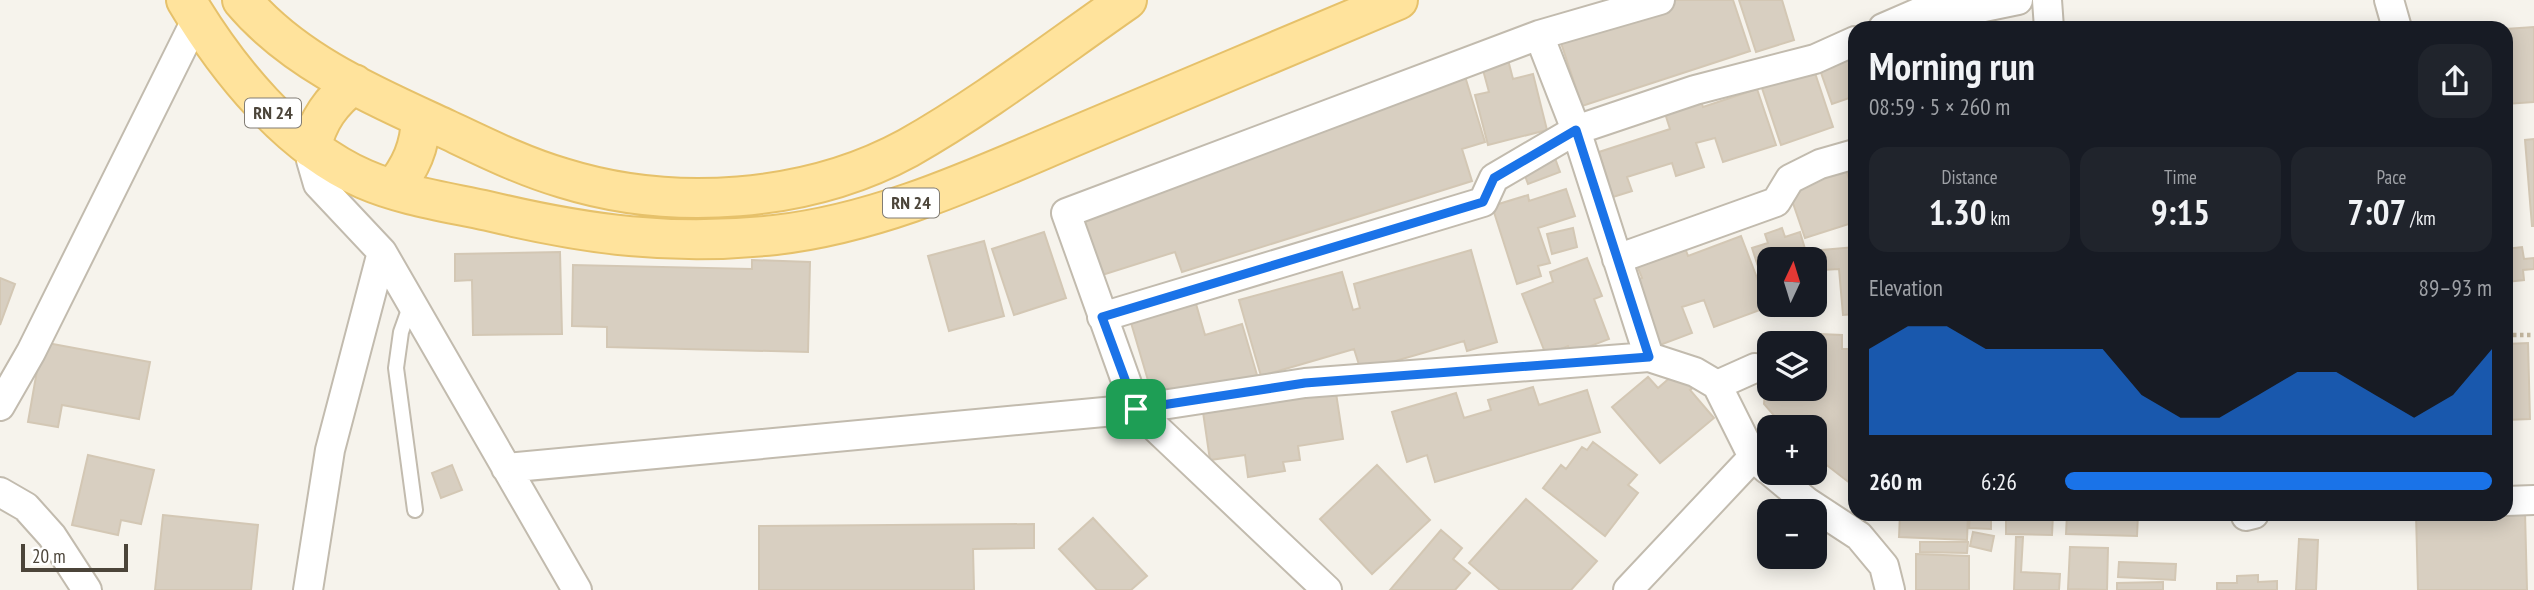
<!DOCTYPE html>
<html lang="en">
<head>
<meta charset="utf-8">
<style>
  body { margin:0; font-family:"PT Sans Narrow",sans-serif; background:#20242c; color:#f1f3f6; height:100vh; display:flex; flex-direction:column; font-size:26px; white-space:nowrap }
  * { box-sizing:border-box; margin:0 }
  p { font-size:23px; color:#9ea1a6 }
  .icon { flex:none; width:38px; height:38px; fill:none; stroke:currentColor; stroke-width:2; stroke-linecap:round; stroke-linejoin:round }
  .map { position:relative; flex:1; overflow:hidden }
  .panel { position:absolute; left:1848px; top:21px; width:665px; height:500px; display:flex; flex-direction:column; background:#171b24; border-radius:21px; box-shadow:0 4px 18px #0003 }
  .panel>* { flex:none }
  .needle { width:46px; rotate:4deg }
  .tools { position:absolute; left:1757px; top:247px; display:grid; gap:14px }
  .tools a { display:grid; place-items:center; width:70px; height:70px; border-radius:14px; background:#171b24; box-shadow:0 4px 18px #0003; font-size:35px }
  .scale { position:absolute; left:21px; bottom:18px; width:107px; box-sizing:border-box; padding-left:7px; border:4px solid #4b4439; border-top:0; font-size:19px; line-height:24px; white-space:nowrap; color:#4b4439; -webkit-text-stroke:5px #fff; paint-order:stroke }
  .pin { position:absolute; display:grid; place-items:center; width:60px; height:60px; color:#fff; margin:-30px; border-radius:14px; box-shadow:0 4px 10px #0006 }
  .round { display:grid; place-items:center; flex:none; width:74px; height:74px; border-radius:21px; background:#20242c }
  .head { display:flex; align-items:center; justify-content:space-between; height:119px; padding:0 21px }
  h1 { font-size:38px; font-weight:700; line-height:52px }
  .figures { display:grid; grid-template-columns:repeat(3,1fr); gap:10px; height:119px; padding:7px 21px }
  .figures div { display:grid; align-content:center; border-radius:18px; background:#20242c; text-align:center }
  .figures b { font-size:35px; font-weight:700 }
  .figures small { font-size:19px; font-weight:400 }
  .figures p { font-size:19px }
  .chart { height:196px; padding:14px 21px }
  .chart p { display:flex; justify-content:space-between }
  .chart svg { width:100%; height:126px; margin-top:7px; fill:#1a73e8; opacity:.7 }
  ul { padding:0 21px; list-style:none; font-size:23px }
  li { display:grid; grid-template-columns:112px 84px 1fr; align-items:center; height:52px }
  li i { height:18px; border-radius:9px; background:#1a73e8 }
  .map>svg:first-child { display:block }
  .building { fill:#d8cfc1; stroke:#d3c7b4; stroke-width:2 }
  .lines { fill:none; stroke-linecap:round; stroke-linejoin:round }
  .lane-casing { stroke:#c2bbae; stroke-width:18 }
  .street-casing { stroke:#c2bbae; stroke-width:32 }
  .primary-casing { stroke:#e6c16a; stroke-width:42 }
  .path { stroke:#c4b79f; stroke-width:4.5; stroke-dasharray:3.5 3.5; stroke-linecap:butt }
  .lane { stroke:#fff; stroke-width:14 }
  .street { stroke:#fff; stroke-width:28 }
  .primary { stroke:#ffe39c; stroke-width:38 }
  .route-casing { stroke:#fff; stroke-width:14 }
  .route { stroke:#1a73e8; stroke-width:9 }
  .labels { text-anchor:middle; stroke-width:5; stroke-linejoin:round; paint-order:stroke }
  .shield { fill:#fff; stroke:#817c74; stroke-width:2 }
  .shield-label { font-size:18px; font-weight:bold; fill:#4b4439 }
</style>
</head>
<body>
<div class="map">
<svg width="2534" height="590" viewBox="0 0 2534 590">
  <rect width="100%" height="100%" fill="#f6f3ec"/>
  <path class="building" d="M1653 0H1733L1750 51 1582 106 1557 31Z
    M1739 0H1782L1794 40 1756 52Z
    M2534 27V102L2506 104V29Z
    M1855 38V96L1832 104 1819 67Z
    M1506 52 1513 79 1533 74 1547 130 1488 145 1475 95 1489 92 1480 59Z
    M1814 70 1833 127 1781 145 1762 88Z
    M1464 73 1485 142 1462 149 1472 181 1182 272 1175 252 1099 276 1079 213 1248 160 1243 142Z
    M1757 89 1776 145 1723 162 1715 138 1696 143 1704 167 1676 176 1672 163 1627 177 1632 191 1613 197 1599 152 1670 129 1661 101 1697 90 1703 107Z
    M2534 139V226H2532L2525 140Z
    M1552 150 1560 172 1528 184 1520 162Z
    M1840 152 1849 179 1855 177V222L1805 238 1785 180Z
    M1566 189 1575 216 1538 228 1550 263 1538 266 1541 276 1517 284 1492 206 1528 195 1529 201Z
    M1573 228 1577 247 1552 254 1547 234Z
    M1782 228 1785 237 1800 232 1808 259H1769V300L1752 248 1768 243 1765 234Z
    M1044 232 1066 298 1014 315 992 249Z
    M1741 236 1768 307 1714 327 1704 300 1682 307 1692 333 1660 345 1636 280 1642 278 1636 263 1684 245 1688 256Z
    M984 241 1004 316 949 331 928 256Z
    M1855 247V314L1843 315 1839 269 1823 270 1822 250Z
    M2522 247 2524 259 2534 258V269L2523 270 2524 280 2507 282 2506 249Z
    M1471 250 1497 342 1467 351 1464 341 1361 371 1354 349 1261 376 1239 300 1342 272 1353 310 1360 308 1354 284Z
    M560 252 562 334 473 335 472 280 455 281V254Z
    M1587 258 1602 296 1594 299 1609 339 1570 354 1568 346 1546 355 1522 294 1553 282 1550 272Z
    M752 260 810 262 808 352 607 347V327L572 326 573 265 752 269Z
    M0 278 15 284 0 325Z
    M1194 297 1205 335 1242 324 1257 375 1155 404 1129 316Z
    M1771 304H1787L1789 311 1775 316Z
    M1795 333 1842 335V349H1855V487L1815 456V427H1784L1764 404 1768 349 1769 388H1815V343H1794Z
    M42 342 150 362 139 419 62 405 58 427 28 422Z
    M2528 343 2530 419 2506 420V344Z
    M1679 370 1694 387 1690 390 1714 418 1660 463 1612 407 1648 377 1658 388Z
    M1533 387 1539 405 1587 390 1600 432 1435 482 1427 455 1407 462 1392 412 1456 393 1464 418 1491 410 1488 400Z
    M1336 393 1343 439 1298 446 1300 460 1283 462 1285 471 1248 477 1245 455 1210 460 1203 412Z
    M1593 442 1637 475 1628 485 1638 493 1605 536 1543 488 1561 465 1566 469 1582 447 1587 450Z
    M88 455 154 470 141 524 121 520 118 535 72 525Z
    M452 465 462 490 441 498 432 473Z
    M1377 465 1430 520 1372 574 1320 519Z
    M1526 499 1597 561 1571 590H1500L1469 563Z
    M2525 512 2527 590H2418L2416 514H2506Z
    M1900 514H1968L1967 540 1899 537Z
    M1970 514H1991V529L1969 528Z
    M2006 514H2053L2052 535 2006 534Z
    M2067 514H2138L2137 536 2066 534Z
    M163 515 258 525 251 590H155Z
    M1093 518 1147 576 1131 590H1097L1059 549Z
    M1034 524V548L973 549 974 590H759V526Z
    M1441 530 1462 548 1453 559 1470 573 1455 590H1390Z
    M1973 532 1994 536 1991 551 1970 546Z
    M2016 537H2023L2021 572 2060 574 2059 590H2014Z
    M2299 539 2318 540 2316 590H2296Z
    M1920 542H1968L1967 553 1920 552Z
    M2070 547 2108 548 2107 590 2068 589Z
    M1916 554 1969 556V590H1916Z
    M2119 562 2176 564 2175 580 2118 577Z
    M2258 575V582L2277 581V590H2217V583H2237V576Z
    M2163 582V590H2117V583Z"/>
  <g class="lines">
    <g class="lane-casing">
      <path id="lane" d="M411 304 401 332 396 368 415 510"/>
    </g>
    <g class="street-casing">
      <path id="street" d="M2047 0 2049 28
        M2389 0 2397 28
        M1883 28 1920 12 1950 14 2018 0
        M1539 35 1576 130 1649 357
        M311 148V160L318 184 382 252 577 590
        M1617 259 1776 202 1790 179 1820 164 1855 154
        M1102 317 1483 202 1494 178 1576 130 1695 90 1815 59 1855 41
        M1717 385 1753 457 1767 469
        M0 406 31 352 197 18
        M506 468 1136 409 1305 383 1649 357 1695 372 1717 385 1755 368
        M1771 472 1807 502 1859 536 1884 566 1890 590
        M0 492 26 507 52 536 87 590
        M2506 501 2534 500
        M2246 516 2254 514
        M308 590 330 450 382 252
        M1327 590 1136 409 1066 213 1539 35 1660 0
        M1628 590 1753 457"/>
    </g>
    <g class="primary-casing">
      <path id="primary" d="M186 0C227 69 289 146 364 179 403 196 447 202 488 211 588 235 672 246 775 235 881 223 978 177 1075 136 1183 91 1290 45 1398 0
        M242 0C294 62 374 96 446 129 484 147 522 166 563 178 672 212 807 203 908 148 984 105 1055 50 1127 0
        M311 148C318 120 331 101 354 84
        M393 189C411 167 420 147 421 118"/>
    </g>
    <path class="path" d="M2506 335H2534"/>
    <use href="#lane" class="lane"/>
    <use href="#street" class="street"/>
    <use href="#primary" class="primary"/>
  </g>
  <g class="lines">
    <g class="route-casing">
      <path id="route" d="M1576 130 1649 357 1305 383 1136 409 1102 317 1483 202 1494 178Z"/>
    </g>
    <use href="#route" class="route"/>
  </g>
  <g class="labels">
    <g class="shield">
      <rect x="245" y="98.5" width="56" height="29" rx="5"/>
      <rect x="883" y="188.5" width="56" height="29" rx="5"/>
    </g>
    <g class="shield-label">
      <text x="273" y="119">RN 24</text>
      <text x="911" y="209">RN 24</text>
    </g>
  </g>
</svg>
<div class="tools">
<a><svg class="needle" viewBox="-14 -14 28 28"><path d="M0-13l5 13h-10z" fill="#e53935"/><path d="M0 13l5-13h-10z" fill="#9ea1a6"/></svg></a>
<a><svg class="icon" aria-label="layers" viewBox="0 0 24 24"><path d="M12 4l9 5-9 5-9-5zM3 14l9 5 9-5"/></svg></a>
<a>+</a>
<a>−</a>
</div>
<div class="scale">20 m</div>
<div class="pin" style="left:1136px;top:409px;background:#1e9e55"><svg class="icon" aria-label="arrive" viewBox="0 0 24 24"><path d="M6 21V4h12l-3 4 3 4H6"/></svg></div>
<section class="panel">
<div class="head"><div><h1>Morning run</h1><p>08:59 · 5 × 260 m</p></div><a class="round"><svg class="icon" aria-label="share" viewBox="0 0 24 24"><path d="M12 15V3M7 8l5-5 5 5M5 13v7h14v-7"/></svg></a></div>
<div class="figures">
<div><p>Distance</p><b>1.30<small> km</small></b></div>
<div><p>Time</p><b>9:15</b></div>
<div><p>Pace</p><b>7:07<small> /km</small></b></div>
</div>
<div class="chart"><p><span>Elevation</span>89–93 m</p>
<svg viewBox="0 0 160 44" preserveAspectRatio="none"><path d="M0 44V14L10 6L20 6L30 14L40 14L50 14L60 14L70 30L80 38L90 38L100 30L110 22L120 22L130 30L140 38L150 30L160 14V44z"/></svg>
</div>
<ul>
<li><b>260 m</b>6:26<i style="width:100%"></i></li>
</ul>
</section>
</div>
</body>
</html>
